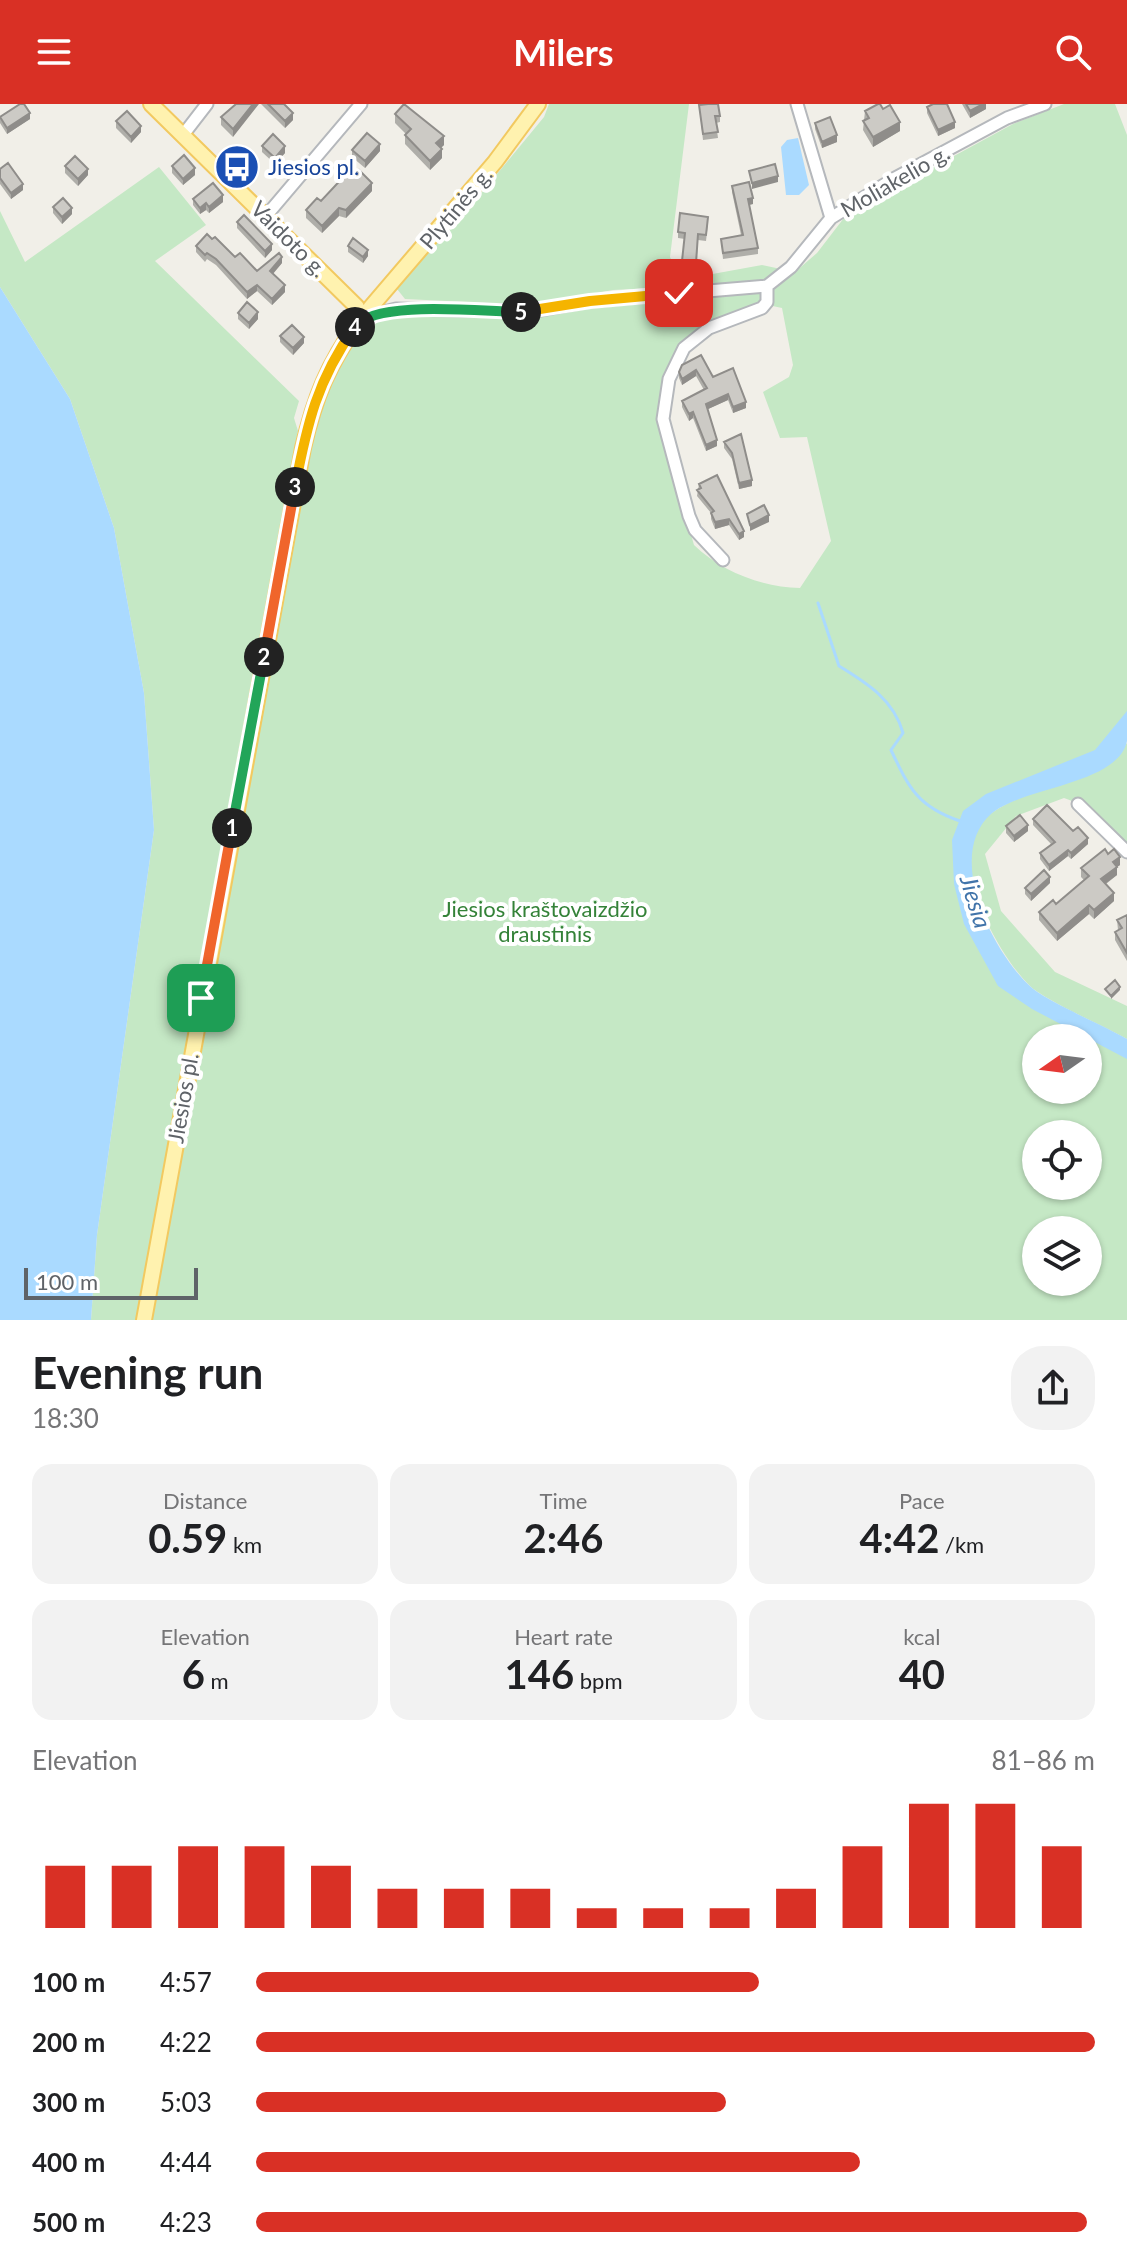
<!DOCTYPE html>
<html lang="en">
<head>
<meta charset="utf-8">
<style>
  body { margin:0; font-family:Lato,sans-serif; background:#f2f2f2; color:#202124; height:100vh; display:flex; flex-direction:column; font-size:30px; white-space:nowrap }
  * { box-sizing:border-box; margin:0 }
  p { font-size:26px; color:#757577 }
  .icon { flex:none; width:44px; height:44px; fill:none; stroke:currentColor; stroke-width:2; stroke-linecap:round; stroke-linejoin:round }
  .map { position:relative; height:1216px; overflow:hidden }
  .panel { display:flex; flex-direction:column; background:#fff; flex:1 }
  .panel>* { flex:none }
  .needle { width:52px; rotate:256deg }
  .controls { position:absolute; left:1022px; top:920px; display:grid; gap:16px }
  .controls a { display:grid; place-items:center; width:80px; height:80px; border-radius:50%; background:#fff; box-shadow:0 2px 6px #0004; font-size:40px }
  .scale { position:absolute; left:24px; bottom:20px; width:174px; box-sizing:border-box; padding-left:8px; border:4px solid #5f6368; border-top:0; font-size:22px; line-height:28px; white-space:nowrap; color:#5f6368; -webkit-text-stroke:6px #fff; paint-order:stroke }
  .pin { position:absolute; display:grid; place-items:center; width:68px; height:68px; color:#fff; margin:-34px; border-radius:16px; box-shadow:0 4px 12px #0006 }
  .km { position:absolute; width:40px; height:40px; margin:-20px; border-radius:50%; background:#222; color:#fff; font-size:22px; line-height:40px; text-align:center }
  .round { display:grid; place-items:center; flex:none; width:84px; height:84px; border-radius:32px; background:#f2f2f2 }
  .head { display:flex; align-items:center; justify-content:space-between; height:136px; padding:0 32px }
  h1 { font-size:44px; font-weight:700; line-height:60px }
  .figures { display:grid; grid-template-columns:repeat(3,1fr); gap:12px; height:136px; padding:8px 32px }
  .figures div { display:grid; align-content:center; border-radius:20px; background:#f2f2f2; text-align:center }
  .figures b { font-size:40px; font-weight:700 }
  .figures small { font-size:22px; font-weight:400 }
  .figures p { font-size:22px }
  .chart { height:224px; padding:16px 32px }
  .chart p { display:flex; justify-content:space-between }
  .chart svg { width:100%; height:144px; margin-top:8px; stroke:#d93025; stroke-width:6 }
  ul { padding:0 32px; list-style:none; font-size:26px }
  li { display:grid; grid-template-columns:128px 96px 1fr; align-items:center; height:60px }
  li i { height:20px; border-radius:10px; background:#d93025 }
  header { display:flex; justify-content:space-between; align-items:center; height:104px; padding:0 32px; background:#d93025; color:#fff; font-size:36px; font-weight:700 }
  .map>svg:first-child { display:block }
  .green { fill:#c5e8c5; fill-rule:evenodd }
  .water { fill:#aadaff }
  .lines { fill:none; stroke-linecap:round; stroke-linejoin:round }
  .stream { stroke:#aadaff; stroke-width:3 }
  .minor-casing { stroke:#b5b8bc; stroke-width:15 }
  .major-casing { stroke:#f2c960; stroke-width:18 }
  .minor { stroke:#fff; stroke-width:11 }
  .major { stroke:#fff2af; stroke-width:14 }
  .wall { fill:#afaea9 }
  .shaded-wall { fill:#8f8d8a }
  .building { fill:#cccac5; stroke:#8f8d8a; stroke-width:2 }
  .split-1-casing { stroke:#fff; stroke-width:16 }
  .split-2-casing { stroke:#fff; stroke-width:16 }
  .split-3-casing { stroke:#fff; stroke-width:16 }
  .split-4-casing { stroke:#fff; stroke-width:16 }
  .split-5-casing { stroke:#fff; stroke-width:16 }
  .split-6-casing { stroke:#fff; stroke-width:16 }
  .split-1 { stroke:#f0652b; stroke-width:10 }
  .split-2 { stroke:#22a559; stroke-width:10 }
  .split-3 { stroke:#f0652b; stroke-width:10 }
  .split-4 { stroke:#f5b400; stroke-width:10 }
  .split-5 { stroke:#22a559; stroke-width:10 }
  .split-6 { stroke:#f5b400; stroke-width:10 }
  .labels { text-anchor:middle; stroke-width:8; stroke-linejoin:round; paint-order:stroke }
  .transit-label { font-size:22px; fill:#164399; stroke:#fff; text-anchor:start }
  .street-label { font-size:22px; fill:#5f6368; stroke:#fff }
  .park-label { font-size:22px; fill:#348238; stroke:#fff }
  .water-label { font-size:24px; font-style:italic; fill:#4174aa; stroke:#fff }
</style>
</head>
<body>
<header><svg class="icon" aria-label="menu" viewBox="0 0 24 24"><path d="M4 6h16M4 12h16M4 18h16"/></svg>Milers<svg class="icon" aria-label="search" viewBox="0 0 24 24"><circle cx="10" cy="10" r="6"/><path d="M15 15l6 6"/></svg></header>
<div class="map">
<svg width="1127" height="1216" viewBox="0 0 1127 1216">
  <rect width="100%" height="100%" fill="#f1efe8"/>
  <path class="green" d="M549 0H689L670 153 677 167 707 171 762 161 795 168 817 149 847 110 1013 20 1064 0H1115L1127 31V626L1110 651 980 706 971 721V801L1018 881 1127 946V1216H91L97 1131 154 726 144 589 114 424 70 295 0 183V107L25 158 159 63 206 121 155 157 299 297 294 314 298 327 288 381 303 376 321 295 342 256 364 228 396 205 483 208 757 179 613 186 533 201 405 195 397 185 502 64 544 13ZM759 199 782 204 793 261 789 273 763 288 780 334 807 333 831 437 800 484C762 483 722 468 694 441L658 317 680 242 704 220ZM1036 934H1088V986H1036ZM1036 1030H1088V1082H1036ZM1036 1126H1088V1178H1036Z
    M1127 639V739L1091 704 1064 694 1016 712 985 750 1001 807 1055 868 1127 902V935C1104 922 1046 897 1030 882 996 849 939 745 993 708 1036 678 1096 685 1127 639Z"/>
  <path class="water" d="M798 34 809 81 799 91H786L781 43 787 36Z
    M0 183 70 295 114 424 144 589 154 726 97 1131 91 1216H0Z
    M1127 607C1127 616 1127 628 1127 637 1118 681 1021 683 991 710 944 752 993 849 1031 883 1048 898 1103 921 1127 935V955L1032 905 998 882 964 820 954 780 952 736 963 707 986 690 1095 646Z"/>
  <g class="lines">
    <path class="stream" d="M818 499 839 562C867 579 894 596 903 629L891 646C909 684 918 703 960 717"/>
    <g class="minor-casing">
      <path id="minor" d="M797 0 831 114
        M183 31 207 0
        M266 112 361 0
        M372 211 396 205 536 207 590 197 767 182 791 163 831 114 895 74 1007 14 1045 0
        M723 456 695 426 689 412 663 315 669 275 684 244 709 224 762 204 767 198V182
        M1078 700 1127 748"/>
    </g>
    <g class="major-casing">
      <path id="major" d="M151 0 357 203
        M370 204 495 58 538 0
        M144 1216 303 344C315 292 328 261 359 217"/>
    </g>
    <use href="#minor" class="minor"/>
    <use href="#major" class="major"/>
  </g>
  <path class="wall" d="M236 0 233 33 221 21V13Z
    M261 0H284L293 16 285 24Z
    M962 0H986V5L970 14Z
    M699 1 720 12V18L716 19 718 34 703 36Z
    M927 3 955 24 938 32 927 9Z
    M865 7 900 27 873 43 863 26Z
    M395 10 444 41 441 44 442 54 430 66 405 40V31L406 30 395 19Z
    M0 13 30 15 7 30 0 19Z
    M116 17 141 28 131 39 116 24Z
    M815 19 837 38 822 44 815 25Z
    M262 42 285 49 275 60 262 48Z
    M352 46 380 47 365 64 352 53Z
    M65 62 88 71 78 82 65 69Z
    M172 62 195 71 183 81 172 69Z
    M0 65 23 86 11 95 0 80Z
    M732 82 753 100 749 101 758 144V150L723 155 721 135 741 131 732 88Z
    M372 87 346 114 339 112 322 129 306 114V106L321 97Z
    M193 95 223 98 209 109 206 106 200 110 193 101Z
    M53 103 72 110 62 120 53 109Z
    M237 118 272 146 265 154 237 124Z
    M708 119 706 137 698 136 696 165 682 164 685 135 678 134V128Z
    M212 135 235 153 257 167 282 159 273 170 285 188 272 201 257 187 247 195 216 161 207 155 205 158 196 148V142Z
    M348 142 368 152 363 159 348 148Z
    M238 209 258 215 249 225 238 215Z
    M280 232 304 239 293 251 280 238Z
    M682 261 713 273 746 304 733 309 728 296 708 305 717 342 706 347 693 314 689 317 682 303V297L704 286 696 272 682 281 679 274V268Z
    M741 330 752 382 739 385 732 355 724 344V338Z
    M699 380 744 433 739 436 729 421 715 425 711 415V409L697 392Z
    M1033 715 1073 727 1088 740 1071 755 1068 752 1049 767 1040 755V749L1051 740 1033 721Z
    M1006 722 1028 727 1014 738 1006 729Z
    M1108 750 1120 761 1117 763V771L1106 780 1114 797 1094 815 1089 810 1057 837 1039 816V808L1056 800 1084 776 1081 773V764Z
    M1050 779 1031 797 1025 790V784Z
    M1127 811V857L1115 836V828L1118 826 1117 816Z"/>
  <path class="shaded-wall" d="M253 0H259L233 33V25Z
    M983 0H986V5L970 14V7Z
    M30 9V15L7 30V24Z
    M293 9V16L285 24V17Z
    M900 18V27L873 43V33Z
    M955 18V24L938 32V26Z
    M141 22V28L131 39V33Z
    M837 31V38L822 44V38Z
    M444 32V41L436 48V39Z
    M380 40V47L365 64V57Z
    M285 42V49L275 60V54Z
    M442 45V54L430 66V57Z
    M195 64V71L183 81V75Z
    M88 65V71L78 82V75Z
    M778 72V78L752 85V79Z
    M372 79V87L346 114V106Z
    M23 80V86L11 95V89Z
    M223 91V98L209 109V103Z
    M753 94V100L748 101V95Z
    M206 99V106L200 110V104Z
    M72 104V110L62 120V113Z
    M339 104V112L322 129V122Z
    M272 140V146L265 154V147Z
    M368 146V152L363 159V153Z
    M282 153V159L270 173V167Z
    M257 181V187L247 195V188Z
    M285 181V188L272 201V195Z
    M258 208V215L249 225V219Z
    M304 233V239L293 251V244Z
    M696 266V272L682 281V275Z
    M728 290V296L706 306V300Z
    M746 298V304L733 309V303Z
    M693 308V314L689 317V310Z
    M717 336V342L706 347V341Z
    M752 376V382L739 385V379Z
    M769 411V418L750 427V421Z
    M729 415V421L715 425V418Z
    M744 427V433L739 436V430Z
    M1028 721V727L1014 738V732Z
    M1088 734V740L1071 755V749Z
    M1068 746V752L1049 767V761Z
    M1120 753V761L1117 763V771L1101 783V775L1113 758Z
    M1050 773V779L1031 797V790Z
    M1114 789V797L1094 815V806Z
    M1089 801V810L1057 837V829Z
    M1120 883V886L1111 895V892Z"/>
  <path class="building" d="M20 0H24L30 9 7 24 0 13Z
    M236 0H253L233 25 221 13Z
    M268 0H284L293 9 285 17Z
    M404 0 444 32 436 39 442 45 430 57 405 31 411 25 395 10Z
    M708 0H718L720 12H715L718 28 703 30 699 1Z
    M878 0H880L883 5 890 1 900 18 873 33 863 17 869 14 865 7Z
    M933 0H947L955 18 938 26 927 3Z
    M966 0H983L970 7Z
    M127 7 141 22 131 33 116 17Z
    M830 13 837 31 822 38 815 19Z
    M367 29 380 40 365 57 352 46Z
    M273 30 285 42 275 54 262 42Z
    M184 51 195 64 183 75 172 62Z
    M75 52 88 65 78 75 65 62Z
    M8 59 23 80 11 89 0 74V65Z
    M775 60 778 72 752 79 749 67Z
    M359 66 372 79 346 106 339 104 322 122 306 106 317 94 321 97 349 67 354 72Z
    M749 78 753 94 748 95 758 144 723 149 721 135 743 131 732 82Z
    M213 79 223 91 209 103 206 99 200 104 193 95Z
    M63 94 72 104 62 113 53 103Z
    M680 109 708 113 706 131 698 130 696 159 682 157 685 129 678 128Z
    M244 111 272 140 265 147 237 118Z
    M207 130 212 135 215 133 235 153 240 149 257 167 279 149 282 153 270 167 285 181 272 195 257 181 247 188 216 155 207 149 205 151 196 142Z
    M353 134 368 146 363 153 348 142Z
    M247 198 258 208 249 219 238 209Z
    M292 221 304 233 293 244 280 232Z
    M701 251 713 273 733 264 746 298 733 303 728 290 706 300 717 336 706 341 693 308 689 310 682 297 707 284 696 266 682 275 679 268 682 261Z
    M741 330 752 376 739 379 732 349 724 338Z
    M717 371 744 427 739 430 729 415 715 418 711 409 714 407 697 386 701 384 699 380Z
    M764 401 769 411 750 421 747 410Z
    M1047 701 1073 727 1078 723 1088 734 1071 749 1068 746 1049 761 1040 749 1055 738 1033 715Z
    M1020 711 1028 721 1014 732 1006 722Z
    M1105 745 1108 750 1114 745 1120 753 1113 758 1117 763 1101 775 1114 789 1094 806 1089 801 1057 829 1039 808 1053 796 1056 800 1089 772 1081 764Z
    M1044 766 1050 773 1031 790 1025 784Z
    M1127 811V849L1115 828 1122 824 1117 816Z
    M1115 876 1120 883 1111 892 1105 885Z"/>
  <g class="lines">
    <g class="split-1-casing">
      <path id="split-1" d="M201 894 232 724"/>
    </g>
    <g class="split-2-casing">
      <path id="split-2" d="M232 724 264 553"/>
    </g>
    <g class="split-3-casing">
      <path id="split-3" d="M264 553 295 383"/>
    </g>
    <g class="split-4-casing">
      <path id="split-4" d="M295 383C307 320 317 276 355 223"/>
    </g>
    <g class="split-5-casing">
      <path id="split-5" d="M355 223C375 195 484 208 521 208"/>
    </g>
    <g class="split-6-casing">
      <path id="split-6" d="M521 208 590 197 679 189"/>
    </g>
    <use href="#split-1" class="split-1"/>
    <use href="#split-2" class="split-2"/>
    <use href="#split-3" class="split-3"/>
    <use href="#split-4" class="split-4"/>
    <use href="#split-5" class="split-5"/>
    <use href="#split-6" class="split-6"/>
  </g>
  <defs>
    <g id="bus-disc" transform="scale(2.3)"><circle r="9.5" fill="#1a4fb4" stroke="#fff"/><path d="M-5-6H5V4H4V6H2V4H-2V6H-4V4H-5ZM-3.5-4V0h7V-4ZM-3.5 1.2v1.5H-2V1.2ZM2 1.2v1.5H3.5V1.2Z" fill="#fff"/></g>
  </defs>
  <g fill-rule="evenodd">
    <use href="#bus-disc" x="237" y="63"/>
  </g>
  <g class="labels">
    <g class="transit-label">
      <text x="268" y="71">Jiesios pl.</text>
    </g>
    <g class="street-label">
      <text transform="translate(895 77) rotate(-30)" y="8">Moliakelio g.</text>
      <text transform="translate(456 104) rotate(-50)" y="8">Plytinės g.</text>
      <text transform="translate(289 135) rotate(45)" y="8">Vaidoto g.</text>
      <text transform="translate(183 994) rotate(-80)" y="8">Jiesios pl.</text>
    </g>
    <g class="park-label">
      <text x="545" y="813">Jiesios kraštovaizdžio<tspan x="545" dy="25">draustinis</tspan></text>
    </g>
    <g class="water-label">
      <text transform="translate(975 798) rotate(73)" y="8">Jiesia</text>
    </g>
  </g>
</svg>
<div class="controls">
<a><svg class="needle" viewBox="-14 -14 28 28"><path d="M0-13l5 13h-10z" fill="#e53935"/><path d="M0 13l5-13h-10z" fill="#757577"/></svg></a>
<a><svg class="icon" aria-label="locate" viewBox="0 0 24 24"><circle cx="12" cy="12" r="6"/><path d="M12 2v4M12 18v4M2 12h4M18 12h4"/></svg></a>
<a><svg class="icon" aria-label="layers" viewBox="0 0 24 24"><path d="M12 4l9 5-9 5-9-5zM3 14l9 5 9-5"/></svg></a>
</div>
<div class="scale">100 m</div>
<div class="pin" style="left:201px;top:894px;background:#1e9e55"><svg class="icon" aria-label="arrive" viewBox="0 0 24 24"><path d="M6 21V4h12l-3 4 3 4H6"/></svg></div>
<div class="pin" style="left:679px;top:189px;background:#d93025"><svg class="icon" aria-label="check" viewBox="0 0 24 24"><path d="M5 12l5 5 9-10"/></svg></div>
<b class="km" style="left:232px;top:724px">1</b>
<b class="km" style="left:264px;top:553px">2</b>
<b class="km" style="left:295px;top:383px">3</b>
<b class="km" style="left:355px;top:223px">4</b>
<b class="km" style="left:521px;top:208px">5</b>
</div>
<section class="panel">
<div class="head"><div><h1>Evening run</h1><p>18:30</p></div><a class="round"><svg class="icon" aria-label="share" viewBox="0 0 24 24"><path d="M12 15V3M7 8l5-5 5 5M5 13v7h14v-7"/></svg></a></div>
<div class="figures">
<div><p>Distance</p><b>0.59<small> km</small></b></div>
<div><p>Time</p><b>2:46</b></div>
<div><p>Pace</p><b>4:42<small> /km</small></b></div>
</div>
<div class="figures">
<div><p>Elevation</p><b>6<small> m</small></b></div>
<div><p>Heart rate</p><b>146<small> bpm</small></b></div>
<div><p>kcal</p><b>40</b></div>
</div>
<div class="chart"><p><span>Elevation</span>81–86 m</p>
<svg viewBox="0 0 160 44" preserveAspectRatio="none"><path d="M5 44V25M15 44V25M25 44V19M35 44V19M45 44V25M55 44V32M65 44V32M75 44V32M85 44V38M95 44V38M105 44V38M115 44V32M125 44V19M135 44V6M145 44V6M155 44V19"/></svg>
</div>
<ul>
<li><b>100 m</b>4:57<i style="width:60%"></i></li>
<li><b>200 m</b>4:22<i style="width:100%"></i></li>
<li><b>300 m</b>5:03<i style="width:56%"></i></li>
<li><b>400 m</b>4:44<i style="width:72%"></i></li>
<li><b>500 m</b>4:23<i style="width:99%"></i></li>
</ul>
</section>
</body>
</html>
